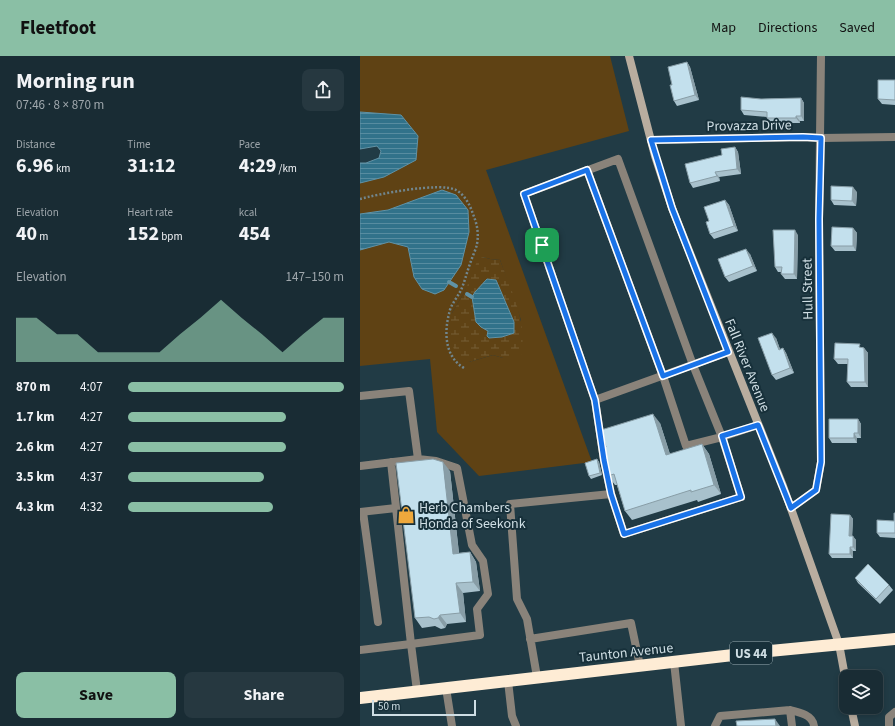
<!DOCTYPE html>
<html lang="en">
<head>
<meta charset="utf-8">
<style>
  body { margin:0; font-family:"Source Sans 3",sans-serif; background:#263840; color:#f1f3f6; height:100vh; display:flex; flex-direction:column; font-size:15px; white-space:nowrap }
  * { box-sizing:border-box; margin:0 }
  p { font-size:13px; color:#9fa7ac }
  .icon { flex:none; width:22px; height:22px; fill:none; stroke:currentColor; stroke-width:2; stroke-linecap:round; stroke-linejoin:round }
  .map { position:relative; flex:1; overflow:hidden }
  .side { display:flex; flex-direction:column; background:#192c34; width:360px }
  .side>* { flex:none }
  .controls { position:absolute; left:479px; top:614px; display:grid; gap:8px }
  .controls a { display:grid; place-items:center; width:44px; height:44px; border-radius:8px; background:#192c34; box-shadow:0 2px 6px #0003,0 0 0 1px #37484f; font-size:20px }
  .scale { position:absolute; left:12px; bottom:10px; width:104px; box-sizing:border-box; padding-left:4px; border:2px solid #cfdee4; border-top:0; font-size:11px; line-height:14px; white-space:nowrap; color:#cfdee4; -webkit-text-stroke:3px #17303a; paint-order:stroke }
  .pin { position:absolute; display:grid; place-items:center; width:34px; height:34px; color:#fff; margin:-17px; border-radius:8px; box-shadow:0 2px 6px #0006 }
  .round { display:grid; place-items:center; flex:none; width:42px; height:42px; border-radius:8px; background:#263840 }
  .summary { display:flex; align-items:center; justify-content:space-between; height:68px; padding:0 16px }
  h1 { font-size:22px; font-weight:700; line-height:30px }
  .figures { display:grid; grid-template-columns:repeat(3,1fr); gap:6px; height:68px; padding:4px 16px }
  .figures div { display:grid; align-content:center }
  .figures b { font-size:20px; font-weight:700 }
  .figures small { font-size:11px; font-weight:400 }
  .figures p { font-size:11px }
  .chart { height:112px; padding:8px 16px }
  .chart p { display:flex; justify-content:space-between }
  .chart svg { width:100%; height:72px; margin-top:4px; fill:#8abfa5; opacity:.7 }
  .cta { display:flex; gap:8px; margin-top:auto; padding:8px 16px }
  .cta a { flex:1; height:46px; border-radius:8px; background:#8abfa5; color:#111; font-size:16px; font-weight:700; line-height:46px; text-align:center }
  .cta a+a { background:#263840; color:#f1f3f6 }
  ul { padding:0 16px; list-style:none; font-size:13px }
  li { display:grid; grid-template-columns:64px 48px 1fr; align-items:center; height:30px }
  li i { height:10px; border-radius:5px; background:#8abfa5 }
  header { display:flex; align-items:center; gap:24px; box-sizing:border-box; height:56px; padding:0 20px; background:#8abfa5; color:#111 }
  header strong { font-size:19px }
  nav { display:flex; gap:22px; margin-inline-start:auto; font-size:14px }
  main { display:flex; flex:1; min-height:0 }
  .map>svg:first-child { display:block }
  .green { fill:#5f4214; fill-rule:evenodd }
  .wetland { fill:url(#wetland-marsh); fill-rule:evenodd }
  .water { fill:url(#water-rules); stroke:#6092a5 }
  .lines { fill:none; stroke-linecap:round; stroke-linejoin:round }
  .stream { stroke:#6092a5; stroke-width:4 }
  .path { stroke:#71868e; stroke-width:2.5; stroke-dasharray:2 2; stroke-linecap:butt }
  .lane { stroke:#8a837a; stroke-width:8 }
  .street { stroke:#8a837a; stroke-width:8 }
  .secondary { stroke:#b9ad9f; stroke-width:8 }
  .highway { stroke:#feecd5; stroke-width:12 }
  .wall { fill:#a8c1cc }
  .shaded-wall { fill:#889da6 }
  .building { fill:#c3e0ed; stroke:#889da6 }
  .route-casing { stroke:#fff; stroke-width:8 }
  .route { stroke:#1a73e8; stroke-width:5 }
  .labels { text-anchor:middle; stroke-width:4; stroke-linejoin:round; paint-order:stroke }
  .shield { fill:#17303a; stroke:#98aab1; stroke-width:1 }
  .shield-label { font-size:13px; font-weight:bold; fill:#cfdee4 }
  .street-label { font-size:14px; fill:#cfdee4; stroke:#17303a }
  .poi-label { font-size:14px; fill:#cfdee4; stroke:#17303a; text-anchor:start }
</style>
</head>
<body>
<header>
<strong>Fleetfoot</strong>
<nav><a>Map</a><a>Directions</a><a>Saved</a></nav>
</header>
<main>
<section class="side">
<div class="summary"><div><h1>Morning run</h1><p>07:46 · 8 × 870 m</p></div><a class="round"><svg class="icon" aria-label="share" viewBox="0 0 24 24"><path d="M12 15V3M7 8l5-5 5 5M5 13v7h14v-7"/></svg></a></div>
<div class="figures">
<div><p>Distance</p><b>6.96<small> km</small></b></div>
<div><p>Time</p><b>31:12</b></div>
<div><p>Pace</p><b>4:29<small> /km</small></b></div>
</div>
<div class="figures">
<div><p>Elevation</p><b>40<small> m</small></b></div>
<div><p>Heart rate</p><b>152<small> bpm</small></b></div>
<div><p>kcal</p><b>454</b></div>
</div>
<div class="chart"><p><span>Elevation</span>147–150 m</p>
<svg viewBox="0 0 160 44" preserveAspectRatio="none"><path d="M0 44V17L10 17L20 27L30 27L40 38L50 38L60 38L70 38L80 27L90 17L100 6L110 17L120 27L130 38L140 27L150 17L160 17V44z"/></svg>
</div>
<ul>
<li><b>870 m</b>4:07<i style="width:100%"></i></li>
<li><b>1.7 km</b>4:27<i style="width:73%"></i></li>
<li><b>2.6 km</b>4:27<i style="width:73%"></i></li>
<li><b>3.5 km</b>4:37<i style="width:63%"></i></li>
<li><b>4.3 km</b>4:32<i style="width:67%"></i></li>
</ul>
<div class="cta"><a>Save</a><a>Share</a></div>
</section>
<div class="map">
<svg width="535" height="670" viewBox="0 0 535 670">
  <defs>
    <pattern id="wetland-marsh" width="20" height="14" patternUnits="userSpaceOnUse"><rect width="20" height="14" fill="#5f4214"/><path d="M1 5h8M5 5V1M11 12h8M15 12V8" fill="none" stroke="#755d36"/></pattern>
    <pattern id="water-rules" width="6" height="5" patternUnits="userSpaceOnUse"><rect width="6" height="5" fill="#31728a"/><path d="M0 2.5h6" fill="none" stroke="#578ca0"/></pattern>
  </defs>
  <rect width="100%" height="100%" fill="#213b45"/>
  <path class="green" d="M0 0H250L269 75 126 114 232 406 119 420 77 376 70 303 0 310V194L29 185 48 192 55 221 101 209 109 176 108 154 82 134 28 154 0 158V127L24 121 41 59 0 56ZM123 201 130 203 140 204 161 264 143 302 133 299 109 306 92 257 105 235Z"/>
  <path class="wetland" d="M123 201 130 203 140 204C151 234 168 267 161 299L143 302 133 299 109 306 98 301 92 289 89 275 92 257 105 235 118 203ZM136 224 154 266V277L127 280Z"/>
  <path class="water" d="M0 56 41 59 58 80 56 104 24 121 0 127V107H6L19 102 21 95 17 90 0 93Z
    M82 134 96 139 108 154 109 176 101 209 84 234 75 238 62 233 54 221 48 191 29 186 0 194V158L28 154Z
    M127 223 136 224 154 266V277L142 281 129 282 127 280 128 275 121 271 116 266 112 241 115 236Z"/>
  <g class="lines">
    <path class="stream" d="M89 226 96 230
      M107 238 112 241"/>
    <path class="path" d="M0 143C18 138 80 126 96 134 105 139 110 149 113 158 117 168 119 177 117 188 116 193 113 199 111 205 107 215 105 226 100 236 96 243 90 250 89 258 84 277 85 301 104 312"/>
    <path class="lane" d="M227 114 303 320 326 390 362 381 381 441 264 478 251 438 244 404 235 344
      M368 296C324 312 280 328 235 344L164 138 258 103 333 309 362 381 398 369
      M0 340 49 335 58 403
      M0 410 58 403 76 405 97 412 112 489 123 505 128 538 117 553 120 579 51 588 57 635
      M0 456 36 452
      M3 456 18 566
      M170 583 271 567 280 610
      M0 594 51 588 31 406
      M314 606 321 670
      M177 621 167 563 157 543 150 448 251 438
      M148 625 152 660 156 670
      M86 632 92 670
      M430 654 432 670
      M355 670 360 660 430 654C439 656 453 659 454 670
      M529 670V661L535 656"/>
    <path class="street" d="M291 84 443 81 461 82 535 81
      M431 452 456 434 461 406 459 163 461 0"/>
    <path class="secondary" d="M269 0 295 100 312 152 423 430 479 588 486 626
      M491 651 495 670"/>
    <path class="highway" d="M0 642 399 596 535 583"/>
  </g>
  <path class="wall" d="M327 6 330 11 339 44 317 50 314 45 312 29Z
    M535 24V49L522 48 518 43Z
    M441 42 444 47V65H440V67H410L407 62V61L384 59 381 54 401 43Z
    M375 91 378 96 381 118 359 121 360 125 333 132 330 127 362 99Z
    M497 136 496 150 474 149 471 144Z
    M365 144 369 149 378 175 354 183 350 178 349 165Z
    M493 172 497 177 496 195H475L471 190Z
    M438 179 437 223H425L421 218V216H418L415 211Z
    M390 198 397 215 369 226 365 221Z
    M416 282 420 293 423 292 426 297 434 317 416 324 412 319Z
    M502 291 504 292 508 297V331H491L487 326 488 308H478L474 303Z
    M498 363 501 368V382H497V387H472L469 382Z
    M300 367 310 398 342 388 349 398 361 438 338 446 337 444 272 464 265 455 257 429H255L248 420 246 391Z
    M237 403 239 406 242 419 231 423 229 420Z
    M90 415 99 497 110 496 116 506 120 535 103 537 106 566 87 568 85 572 81 573 75 570 62 572 55 562Z
    M535 457V482L520 481 517 477 534 465Z
    M490 459 493 463 492 480 496 484V495H493V502H472L469 498Z
    M495 522 529 529 533 534 520 548 498 527Z"/>
  <path class="shaded-wall" d="M327 6 330 11 339 44 335 39Z
    M441 42 444 47V65L441 60Z
    M436 60 440 65V67L436 62Z
    M375 91 378 96 381 118 377 113Z
    M355 116 359 121 360 125 357 120Z
    M493 131 497 136 496 150 492 145Z
    M365 144 369 149 378 175 374 170Z
    M493 172 497 177 496 195 493 190Z
    M435 174 438 179 437 223 434 218Z
    M386 193 390 198 397 215 393 210Z
    M412 277 416 282 422 299 419 294Z
    M423 292 426 297 434 317 430 312Z
    M504 292 508 297V331L505 326Z
    M293 358 300 367 313 408 306 399Z
    M498 363 501 368V382L498 377Z
    M494 377 497 382V387L494 382Z
    M342 388 349 398 361 438 354 429Z
    M237 403 239 406 242 419 240 417Z
    M83 406 90 415 100 507 93 498Z
    M490 459 493 463 492 484 489 480Z
    M493 480 496 484V495L493 491Z
    M490 491 493 495V502L490 498Z
    M110 496 116 506 120 535 113 526Z
    M96 527 103 537 106 566 100 557Z
    M80 559 87 568 85 572 78 562Z
    M415 663 420 670H416Z"/>
  <path class="building" d="M327 6 335 39 314 45 310 29H312L308 11Z
    M518 24H535V44L518 43Z
    M381 41 401 43 441 42V60H436V62H407V56L381 54Z
    M375 91 377 113 355 116 357 120 330 127 325 108 362 99 361 93Z
    M471 130 493 131 492 145 471 144Z
    M365 144 374 170 350 178 346 166 349 165 344 151Z
    M472 171 493 172V190H471Z
    M413 174H435L434 218H421L422 211H415Z
    M386 193 393 210 365 221 358 203Z
    M412 277 419 294 423 292 430 312 412 319 398 282Z
    M475 287 500 288 499 291 504 292 505 326H487L488 303H474Z
    M293 358 306 399 342 388 354 429 331 436V434L265 455 254 418 248 420 243 393 246 391 241 374Z
    M469 363H498V377H494V382H469Z
    M73 403 83 406 93 498 110 496 113 526 96 527 100 557 80 559 78 562 74 563 69 561 55 562 36 407Z
    M237 403 240 417 229 420 225 407Z
    M534 457H535V477H517V464L534 465Z
    M471 458 490 459 489 480H493V491H490V498H469Z
    M508 508 529 529 516 543 495 522Z
    M415 663 416 670H377L376 665Z"/>
  <g class="lines">
    <g class="route-casing">
      <path id="route" d="M443 81 461 82 459 163 461 406 456 434 431 452 398 369 362 380 381 441 264 478 251 438 244 404 235 344 164 138 227 114 303 320 368 296 312 152 291 84Z"/>
    </g>
    <use href="#route" class="route"/>
  </g>
  <defs>
    <g id="shop-bare" transform="scale(1.38)"><path d="M-5-2.5h2.3a2.7 3.5 0 0 1 5.4 0H5L5.5 6h-11ZM-1.5-2.5h3a1.5 2.3 0 0 0-3 0Z" fill="#eea83c" stroke="#17303a" stroke-width="2.5" paint-order="stroke"/></g>
  </defs>
  <g fill-rule="evenodd">
    <use href="#shop-bare" x="46" y="459"/>
  </g>
  <g class="labels">
    <rect class="shield" x="370" y="586" width="42" height="22" rx="3"/>
    <g class="shield-label">
      <text x="391" y="602">US 44</text>
    </g>
    <g class="street-label">
      <text transform="translate(389 69) rotate(-1)" y="5">Provazza Drive</text>
      <text transform="translate(447 233) rotate(-91)" y="5">Hull Street</text>
      <text transform="translate(388 309) rotate(68)" y="5">Fall River Avenue</text>
      <text transform="translate(266 596) rotate(-6)" y="5">Taunton Avenue</text>
    </g>
    <g class="poi-label">
      <text x="59" y="456">Herb Chambers<tspan x="59" dy="16">Honda of Seekonk</tspan></text>
    </g>
  </g>
</svg>
<div class="controls">
<a><svg class="icon" aria-label="layers" viewBox="0 0 24 24"><path d="M12 4l9 5-9 5-9-5zM3 14l9 5 9-5"/></svg></a>
</div>
<div class="scale">50 m</div>
<div class="pin" style="left:182px;top:189px;background:#1e9e55"><svg class="icon" aria-label="arrive" viewBox="0 0 24 24"><path d="M6 21V4h12l-3 4 3 4H6"/></svg></div>
</div>
</main>
</body>
</html>
